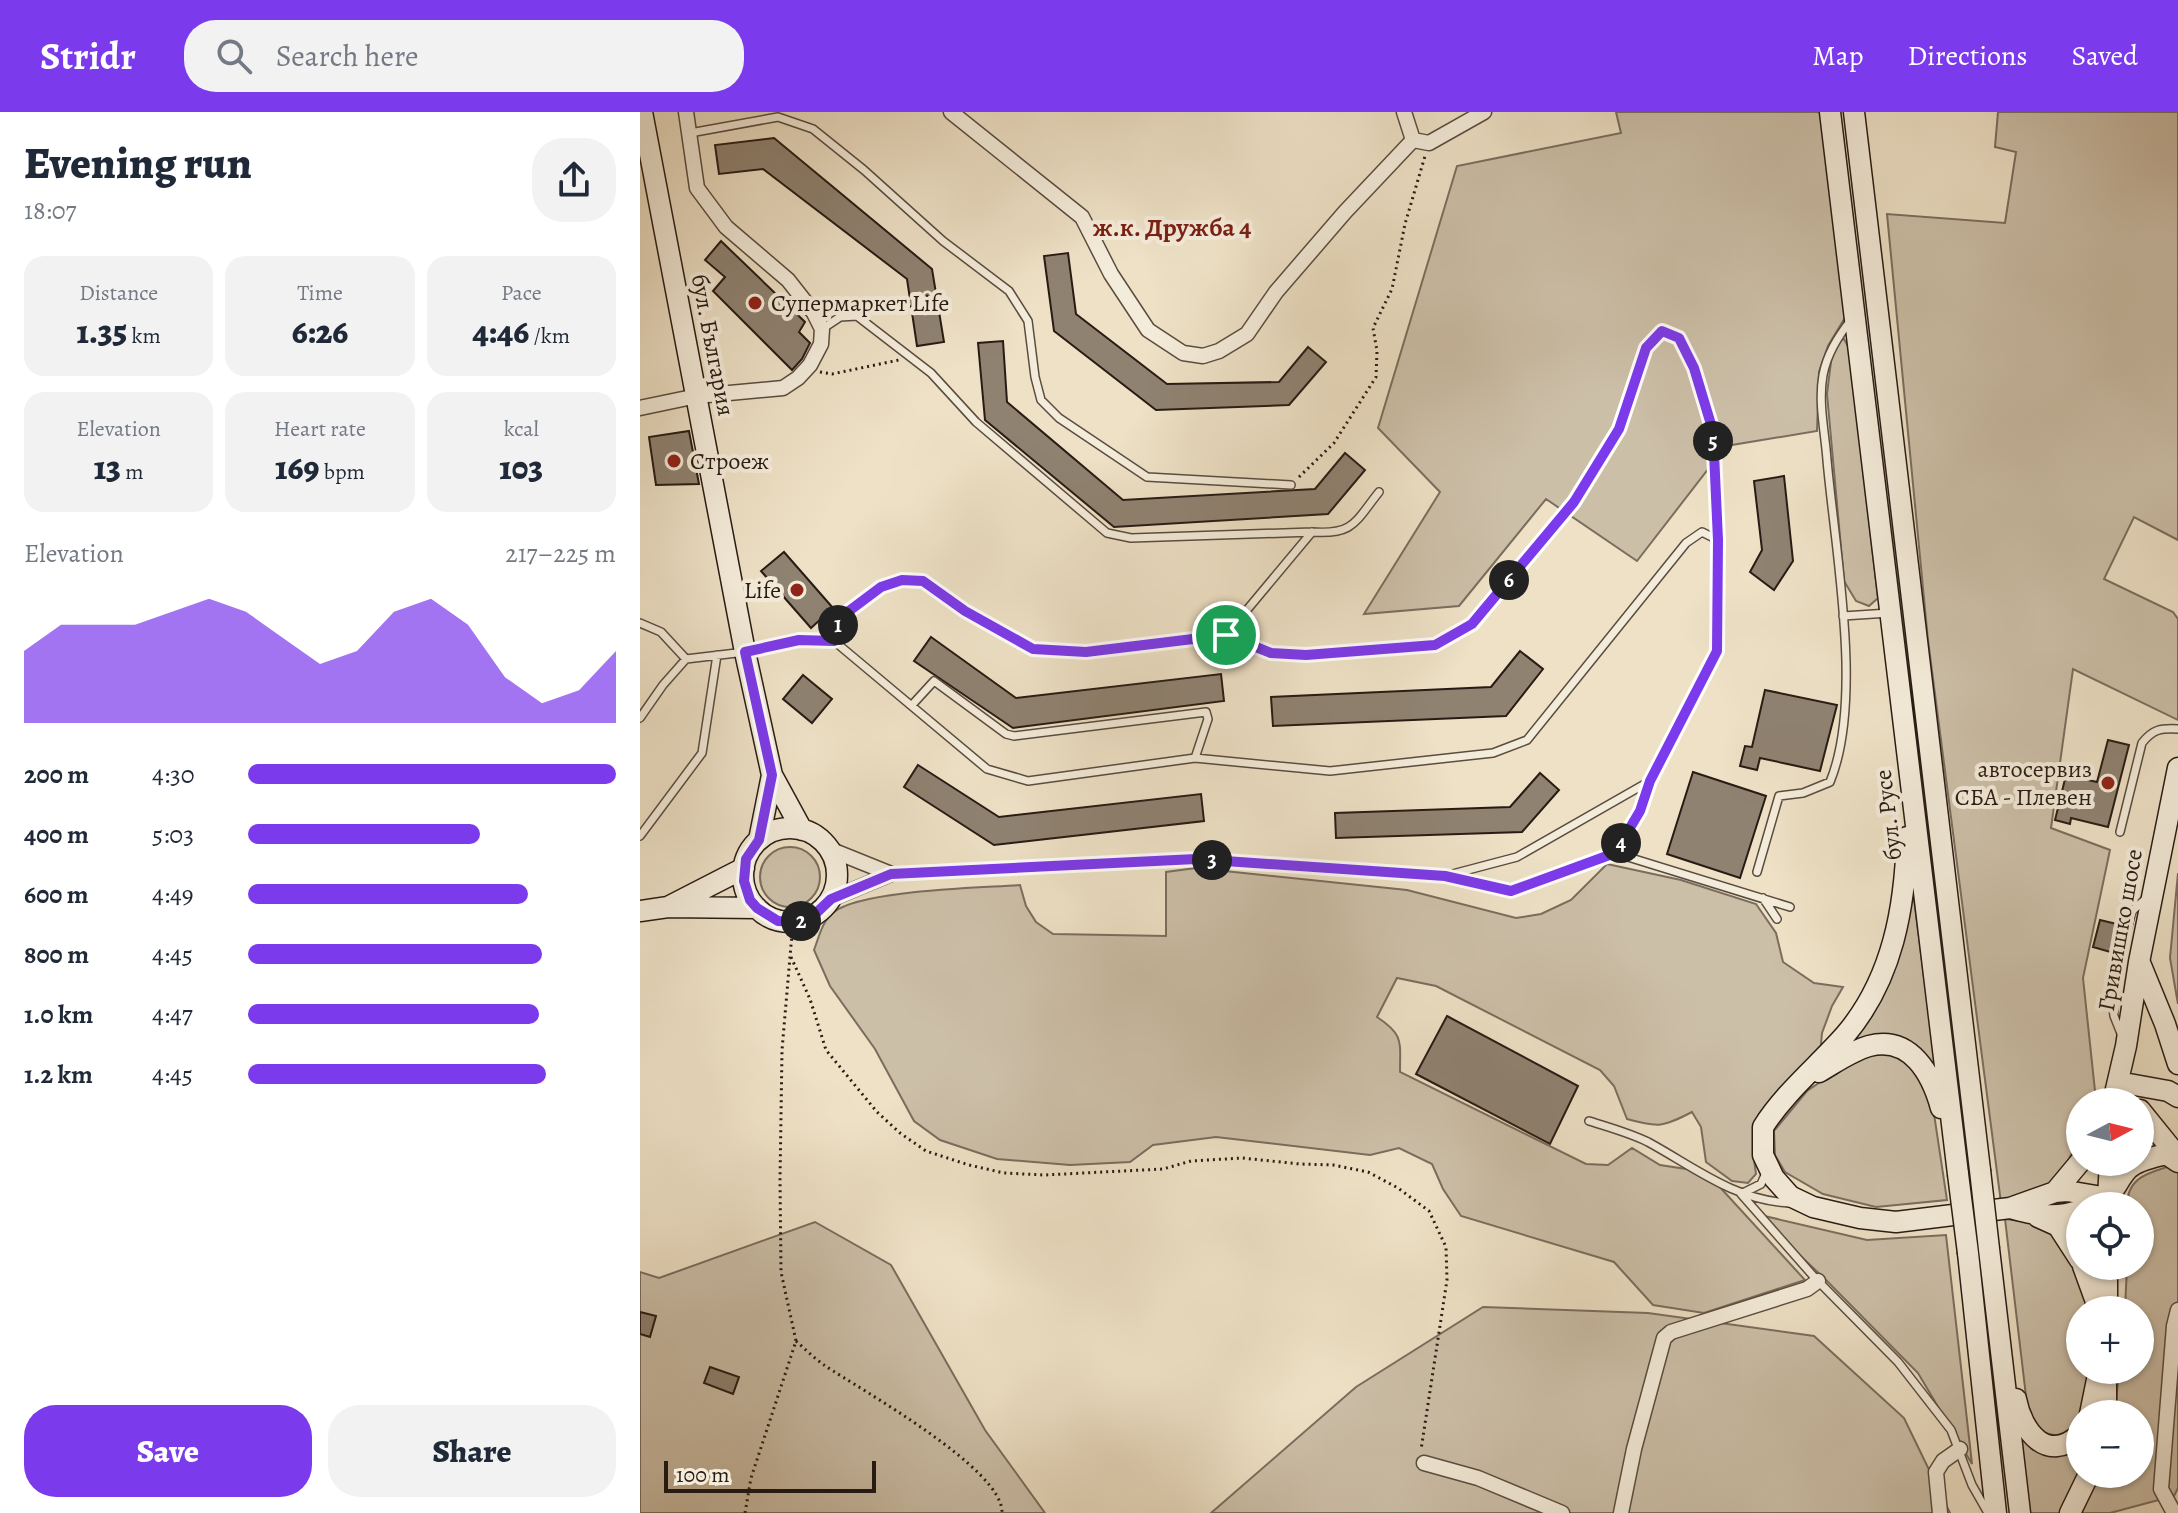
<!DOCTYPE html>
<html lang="en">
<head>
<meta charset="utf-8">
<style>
  body { margin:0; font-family:Alegreya,serif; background:#f2f2f3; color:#1f2937; height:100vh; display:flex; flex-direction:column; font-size:30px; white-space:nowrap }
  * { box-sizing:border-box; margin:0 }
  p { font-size:26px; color:#747a83 }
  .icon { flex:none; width:44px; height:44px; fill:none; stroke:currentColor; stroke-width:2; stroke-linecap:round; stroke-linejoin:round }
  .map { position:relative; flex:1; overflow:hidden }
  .details { display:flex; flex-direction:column; background:#fff; width:640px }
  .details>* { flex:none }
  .needle { width:52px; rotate:83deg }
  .fabs { position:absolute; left:1426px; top:976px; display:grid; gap:16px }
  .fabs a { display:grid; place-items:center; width:88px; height:88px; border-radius:50%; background:#fff; box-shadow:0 2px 6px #0004; font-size:40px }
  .scale { position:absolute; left:24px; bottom:20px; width:212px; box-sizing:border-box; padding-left:8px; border:4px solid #281b14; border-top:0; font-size:22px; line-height:28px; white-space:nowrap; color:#281b14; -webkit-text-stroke:6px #f4ecda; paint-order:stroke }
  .pin { position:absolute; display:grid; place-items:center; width:68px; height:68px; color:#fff; margin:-34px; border:4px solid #fff; border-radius:50%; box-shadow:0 2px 8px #0007 }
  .km { position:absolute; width:40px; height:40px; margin:-20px; border-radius:50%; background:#222; color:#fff; font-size:22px; line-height:40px; text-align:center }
  .round { display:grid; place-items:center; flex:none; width:84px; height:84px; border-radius:32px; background:#f2f2f3 }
  .summary { display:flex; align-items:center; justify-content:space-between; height:136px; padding:0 24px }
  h1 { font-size:44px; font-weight:800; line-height:60px }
  .stats { display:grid; grid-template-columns:repeat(3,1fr); gap:12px; height:136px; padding:8px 24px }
  .stats div { display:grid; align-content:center; border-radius:20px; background:#f2f2f3; text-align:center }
  .stats b { font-size:34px; font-weight:800 }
  .stats small { font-size:22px; font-weight:400 }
  .stats p { font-size:22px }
  .chart { height:224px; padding:16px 24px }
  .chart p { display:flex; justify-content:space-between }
  .chart svg { width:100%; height:144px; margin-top:8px; fill:#7c3aed; opacity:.7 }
  .action { display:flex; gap:16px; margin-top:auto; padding:16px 24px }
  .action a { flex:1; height:92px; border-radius:32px; background:#7c3aed; color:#fff; font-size:32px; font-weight:800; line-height:92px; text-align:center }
  .action a+a { background:#f2f2f3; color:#1f2937 }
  ul { padding:0 24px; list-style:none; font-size:26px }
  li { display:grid; grid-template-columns:128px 96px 1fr; align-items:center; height:60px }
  li i { height:20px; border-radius:10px; background:#7c3aed }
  header { display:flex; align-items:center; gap:48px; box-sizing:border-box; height:112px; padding:0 40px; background:#7c3aed; color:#fff }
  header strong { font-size:38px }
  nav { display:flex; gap:44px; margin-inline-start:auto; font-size:28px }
  .search { width:560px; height:72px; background:#f2f2f3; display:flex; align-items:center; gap:20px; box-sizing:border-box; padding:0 28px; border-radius:32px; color:#747a83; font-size:30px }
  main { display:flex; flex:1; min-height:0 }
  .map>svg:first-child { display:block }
  .green { fill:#ccbfa8; stroke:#7a6d5e; stroke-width:2 }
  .building { fill:#8f8271; stroke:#281b14; stroke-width:2 }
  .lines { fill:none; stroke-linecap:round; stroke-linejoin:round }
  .lane-casing { stroke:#5a4c40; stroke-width:10 }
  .street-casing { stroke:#5a4c40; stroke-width:17 }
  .secondary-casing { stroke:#281b14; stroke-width:23 }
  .path { stroke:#281b14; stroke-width:3; stroke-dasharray:2 4; stroke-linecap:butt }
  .lane { stroke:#f4ecda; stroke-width:7 }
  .street { stroke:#f4ecda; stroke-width:14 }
  .secondary { stroke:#f4ecda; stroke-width:20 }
  .secondary-bridge-casing { stroke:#281b14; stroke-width:23; stroke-linecap:butt }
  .secondary-bridge { stroke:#f4ecda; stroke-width:20 }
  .route-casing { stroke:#fff; stroke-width:16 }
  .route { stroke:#7c3aed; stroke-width:10 }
  .poi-dot { fill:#8f2418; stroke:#f4ecda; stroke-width:3 }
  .labels { text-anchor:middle; stroke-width:8; stroke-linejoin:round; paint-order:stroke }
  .poi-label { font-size:24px; fill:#281b14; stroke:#f4ecda; text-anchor:start }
  .street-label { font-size:24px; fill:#281b14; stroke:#f4ecda }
  .neighbourhood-label { font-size:26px; font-weight:bold; fill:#7a1f14; stroke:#f4ecda }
</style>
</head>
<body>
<header>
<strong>Stridr</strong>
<div class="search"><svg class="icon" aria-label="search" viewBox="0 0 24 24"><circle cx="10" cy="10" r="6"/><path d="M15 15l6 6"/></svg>Search here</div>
<nav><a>Map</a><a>Directions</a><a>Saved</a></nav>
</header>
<main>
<section class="details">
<div class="summary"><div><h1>Evening run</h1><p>18:07</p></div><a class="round"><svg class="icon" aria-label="share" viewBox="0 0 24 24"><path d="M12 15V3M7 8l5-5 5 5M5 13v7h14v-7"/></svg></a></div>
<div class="stats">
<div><p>Distance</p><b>1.35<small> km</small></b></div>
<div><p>Time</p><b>6:26</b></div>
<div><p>Pace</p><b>4:46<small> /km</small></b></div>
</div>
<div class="stats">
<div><p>Elevation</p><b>13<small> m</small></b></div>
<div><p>Heart rate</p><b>169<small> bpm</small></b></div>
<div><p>kcal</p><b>103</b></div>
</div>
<div class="chart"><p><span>Elevation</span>217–225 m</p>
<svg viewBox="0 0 160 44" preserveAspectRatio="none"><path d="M0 44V22L10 14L20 14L30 14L40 10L50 6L60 10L70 18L80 26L90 22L100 10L110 6L120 14L130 30L140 38L150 34L160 22V44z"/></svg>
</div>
<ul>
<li><b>200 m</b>4:30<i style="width:100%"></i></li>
<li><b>400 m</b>5:03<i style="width:63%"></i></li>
<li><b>600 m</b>4:49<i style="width:76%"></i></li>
<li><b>800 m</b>4:45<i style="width:80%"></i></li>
<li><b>1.0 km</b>4:47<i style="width:79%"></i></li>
<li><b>1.2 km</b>4:45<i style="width:81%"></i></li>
</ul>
<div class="action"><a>Save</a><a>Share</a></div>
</section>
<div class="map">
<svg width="1538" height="1401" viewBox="0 0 1538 1401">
  <rect width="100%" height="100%" fill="#eee1c6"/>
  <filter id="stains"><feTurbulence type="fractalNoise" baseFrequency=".0025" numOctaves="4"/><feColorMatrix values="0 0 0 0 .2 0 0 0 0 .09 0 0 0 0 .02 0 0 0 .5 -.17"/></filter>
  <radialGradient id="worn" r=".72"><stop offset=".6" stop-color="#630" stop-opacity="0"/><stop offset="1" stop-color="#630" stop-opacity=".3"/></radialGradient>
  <path class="green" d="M976 0H1183L1206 204 1188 234 1179 260 1177 319 1086 334 997 449 906 387 819 494 724 502 800 380 738 316 817 54 981 21Z
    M1358 0H1538V428L1494 405 1464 467 1533 500 1538 507V608L1433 557 1411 716 1470 738 1443 866 1455 979 1451 990H1440C1440 1032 1432 1045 1410 1079L1361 1091 1288 528 1247 102 1365 111 1376 40 1355 35Z
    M1204 227 1209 236 1238 486 1229 494 1216 489 1204 469 1187 282 1192 242 1200 228Z
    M120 765a30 30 0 1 1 60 0a30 30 0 1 1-60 0Z
    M967 752 1041 768 1116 792 1136 821 1143 850 1174 871 1203 875 1192 894 1182 921 1180 944 1117 1010 1114 1048 1116 1062 1108 1071 1092 1069 1066 1050 1061 1015 1052 1000C1023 1015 1019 1016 987 1007L974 974 960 958 796 874 757 866 737 905C764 923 760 929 760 960L946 1052 968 1053 992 1036 1020 1053 1066 1060 1165 1168 1064 1201 1013 1193 974 1150 821 1104 803 1077 792 1052 759 1036 730 1043 576 1025 513 1033 490 1050 430 1053 357 1047 300 1028 274 1009 235 937 190 874 174 838C179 825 182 809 194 800 222 778 341 776 380 773L386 794 396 810 413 822 526 824V760L556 756 767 778 876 806 901 802 931 788Z
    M1538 761V892L1530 846Z
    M1272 772 1297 965 1274 934 1194 943 1215 920Z
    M1242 939 1263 945 1291 982 1307 1088 1236 1095 1183 1082 1145 1060 1135 1043 1134 1019 1167 979 1220 943Z
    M1527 1055 1538 1060V1376L1534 1384 1470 1401H1443L1441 1397 1458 1362H1500V1302H1475L1479 1258H1500V1198H1485L1487 1154H1500V1094H1487C1487 1067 1505 1062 1527 1055Z
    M1116 1102 1227 1128 1306 1123 1332 1352 1278 1261 1185 1167Z
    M1365 1107 1405 1112 1425 1131 1447 1190 1448 1198H1440V1258H1448L1445 1298 1444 1302H1440V1313C1426 1325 1417 1325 1401 1320L1388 1301Z
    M175 1110 251 1153 345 1318 405 1401H0V1160L19 1166Z
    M843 1195 1008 1201 1174 1224 1264 1306 1310 1401H571L716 1275Z
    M1376 1311 1381 1319 1440 1330V1362L1422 1401H1385Z"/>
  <path class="building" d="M134 26 292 157 304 230 277 234 267 167 123 57 79 62 75 33Z
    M81 129 165 210 159 220 170 231 162 247 152 258 73 179 85 165 65 148Z
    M428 141 436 202 527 272 639 270 668 235 686 250 649 293 516 298 414 219 404 144Z
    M363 229 367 290 483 388 675 377 705 341 725 358 688 402 474 415 345 308 338 231Z
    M49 319 59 372 16 373 9 325Z
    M1144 364 1153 449 1134 478 1110 460 1122 438 1114 369Z
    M144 440 193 496 171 516 121 459Z
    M291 525 376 586 581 562 584 589 373 616 274 549Z
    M880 539 903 557 866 604 633 614 631 585 851 575Z
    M163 563 192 587 172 611 143 587Z
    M1125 578 1197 593 1180 659 1120 646 1117 658 1100 654 1105 634 1112 635Z
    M1468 628 1489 633 1468 715 1431 706 1430 712 1415 708 1426 663 1457 670Z
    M278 653 359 705 561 682 564 709 354 733 264 675Z
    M1053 660 1126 684 1100 766 1027 742Z
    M900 661 919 678 882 720 696 726 695 701 870 695Z
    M1460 808 1481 813 1474 841 1453 835Z
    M807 904 938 974 910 1032 776 962Z
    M0 1200 16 1204 10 1225 0 1222Z
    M70 1255 99 1265 93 1282 64 1271Z"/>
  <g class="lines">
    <g class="lane-casing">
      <path id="lane" d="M50 21 138 5 173 17 224 58 303 129 369 179 388 209 395 265 401 288 419 306 507 365 651 373
        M182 217 200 205 217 204 291 261 336 310 467 421 491 426 672 420C714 423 715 410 739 380
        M1203 504 1249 501
        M0 511 21 520 46 547
        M586 523 672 420
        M194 529 197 515 205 502 241 475 262 468 283 469 325 499 393 537 446 540 586 523 631 541 666 543 795 533 832 512 934 390 979 317 1006 236 1022 219 1039 226 1054 256 1073 319 1078 428
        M272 593 294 569 366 622 374 624 566 600 568 607 555 646
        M0 606 23 573 46 547 105 540 159 528 194 529 347 657 388 669 555 646 690 659 853 641 887 628 1046 431 1062 420 1078 428 1077 539 1010 669 877 745 805 764 556 747 251 762
        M1480 720 1502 631C1513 617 1521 616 1538 617
        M0 724 62 641 77 543
        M975 741 1150 795
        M1117 760 1139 684 1163 681 1190 670C1224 587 1195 439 1187 348 1185 320 1178 291 1183 263 1187 242 1198 225 1210 209
        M806 765 871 779 975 741 1000 699 1010 669
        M1123 786 1137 807
        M1482 924 1474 904 1471 877 1492 799 1508 785
        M949 1009C968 1015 990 1021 1008 1030 1054 1055 1094 1088 1149 1091
        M1126 1061 1121 1072 1101 1082 1175 1166 1258 1250 1311 1318 1332 1373 1348 1401"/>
    </g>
    <g class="street-casing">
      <path id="street" d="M311 0 442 105 471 162 508 218 543 241 563 244 579 239 607 222 636 180 705 100 773 28
        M764 0 773 28
        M773 28 789 31 844 0
        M0 296 57 284 143 276 158 266 170 253 181 232 182 217 174 201 148 168 86 115 57 76 46 0
        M189 737 251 762 191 787
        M784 1351 838 1366 922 1401
        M981 1401 994 1337 1024 1226 1031 1220 1167 1177 1178 1169
        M1300 1401 1296 1360 1303 1349 1320 1337
        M1534 1401 1521 1377 1534 1214 1538 1198"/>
    </g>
    <g class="secondary-casing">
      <path id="secondary" d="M2 0 105 540 132 663 162 718
        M1190 0 1318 1062
        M1214 0 1340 1058
        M103 763a47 47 0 1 1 94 0a47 47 0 1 1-94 0Z
        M1267 725C1265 795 1253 866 1206 922 1179 953 1145 980 1123 1015V1043L1134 1066 1150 1084 1173 1095 1220 1106 1256 1110 1370 1096 1415 1080 1427 1079 1468 1086
        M119 728 132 663
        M104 756 28 795 117 796
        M0 799 28 795
        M1500 851 1525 912 1538 952
        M1179 960C1195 951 1211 939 1229 934 1271 923 1292 963 1301 996
        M1478 970 1528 979 1538 985
        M1473 990 1486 934 1499 850 1538 656
        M1500 998 1538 1045
        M1415 1080 1440 1050
        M1468 1086 1470 1050
        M1456 1091C1476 1083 1475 1071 1488 1057 1497 1048 1514 1045 1526 1042L1538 1050
        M1370 1096C1394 1103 1416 1107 1440 1098
        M1398 1105 1418 1114 1440 1148
        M1349 1137 1380 1401
        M1328 1141 1356 1401
        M1443 1154 1459 1198
        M1467 1198V1154
        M1376 1287C1382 1319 1407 1353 1440 1322
        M1450 1302 1459 1258
        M1466 1302V1266
        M1430 1401 1449 1362"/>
    </g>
    <path class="path" d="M180 260 192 262 259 248
      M659 365 694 331 736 265 737 239 733 216 752 177 765 112 785 44
      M151 845 170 887 186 938 237 1000 260 1021 286 1039 329 1053 364 1061 404 1063 523 1057 551 1049 602 1046 660 1052 693 1053 728 1060 758 1076 789 1099 806 1135 807 1168 781 1338
      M156 1229C165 1237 174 1246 184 1253 221 1278 364 1357 362 1401
      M105 1401 111 1366 156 1229 141 1160 140 1068 142 938 153 810"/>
    <use href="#lane" class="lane"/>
    <use href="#street" class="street"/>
    <use href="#secondary" class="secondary"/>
    <g class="secondary-bridge-casing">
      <path id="secondary-bridge" d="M1340 1058 1349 1137
        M1318 1062 1328 1141"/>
    </g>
    <use href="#secondary-bridge" class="secondary-bridge"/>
  </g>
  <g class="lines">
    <g class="route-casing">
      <path id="route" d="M1022 219 1039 226 1054 256 1073 319 1078 428 1077 539 1010 669 1000 699 975 741 871 779 805 764 556 747 251 762 191 787 172 805 159 810 138 809 117 796 110 788 104 769 106 747 119 728 132 663 105 540 159 528 194 529 197 515 205 502 241 475 262 468 283 469 325 499 393 537 446 540 586 523 631 541 666 543 795 533 832 512 934 390 979 317 1006 236Z"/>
    </g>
    <use href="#route" class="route"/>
  </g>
  <g class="poi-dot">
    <circle cx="115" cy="191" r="8"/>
    <circle cx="34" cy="349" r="8"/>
    <circle cx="157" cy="478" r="8"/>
    <circle cx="1468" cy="671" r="8"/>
  </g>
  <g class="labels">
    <g class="poi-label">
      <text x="131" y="199">Супермаркет Life</text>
      <text x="50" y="357">Строеж</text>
      <text x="141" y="486" text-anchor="end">Life</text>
      <text x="1452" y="665" text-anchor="end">автосервиз<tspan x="1452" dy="28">СБА - Плевен</tspan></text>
    </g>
    <g class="street-label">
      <text transform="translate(73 233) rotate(79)" y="8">бул. България</text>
      <text transform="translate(1248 703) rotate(-97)" y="8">бул. Русе</text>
      <text transform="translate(1480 818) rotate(-80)" y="8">Гривишко шосе</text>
    </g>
    <g class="neighbourhood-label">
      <text x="532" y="124">ж.к. Дружба 4</text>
    </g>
  </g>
  <rect width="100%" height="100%" filter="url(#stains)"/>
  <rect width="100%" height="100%" fill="url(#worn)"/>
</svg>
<div class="fabs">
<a><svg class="needle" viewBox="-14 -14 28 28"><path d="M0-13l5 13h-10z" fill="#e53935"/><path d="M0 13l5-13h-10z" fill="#747a83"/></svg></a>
<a><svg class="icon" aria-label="locate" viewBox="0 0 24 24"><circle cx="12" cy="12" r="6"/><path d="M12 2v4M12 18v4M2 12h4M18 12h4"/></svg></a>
<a>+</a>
<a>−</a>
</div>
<div class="scale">100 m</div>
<div class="pin" style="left:586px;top:523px;background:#1e9e55"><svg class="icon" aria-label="arrive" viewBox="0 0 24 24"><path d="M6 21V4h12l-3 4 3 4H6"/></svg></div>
<b class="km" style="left:198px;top:513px">1</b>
<b class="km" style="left:161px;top:809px">2</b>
<b class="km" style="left:572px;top:748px">3</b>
<b class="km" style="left:981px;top:731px">4</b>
<b class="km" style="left:1073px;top:329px">5</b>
<b class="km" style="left:869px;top:468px">6</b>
</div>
</main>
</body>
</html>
